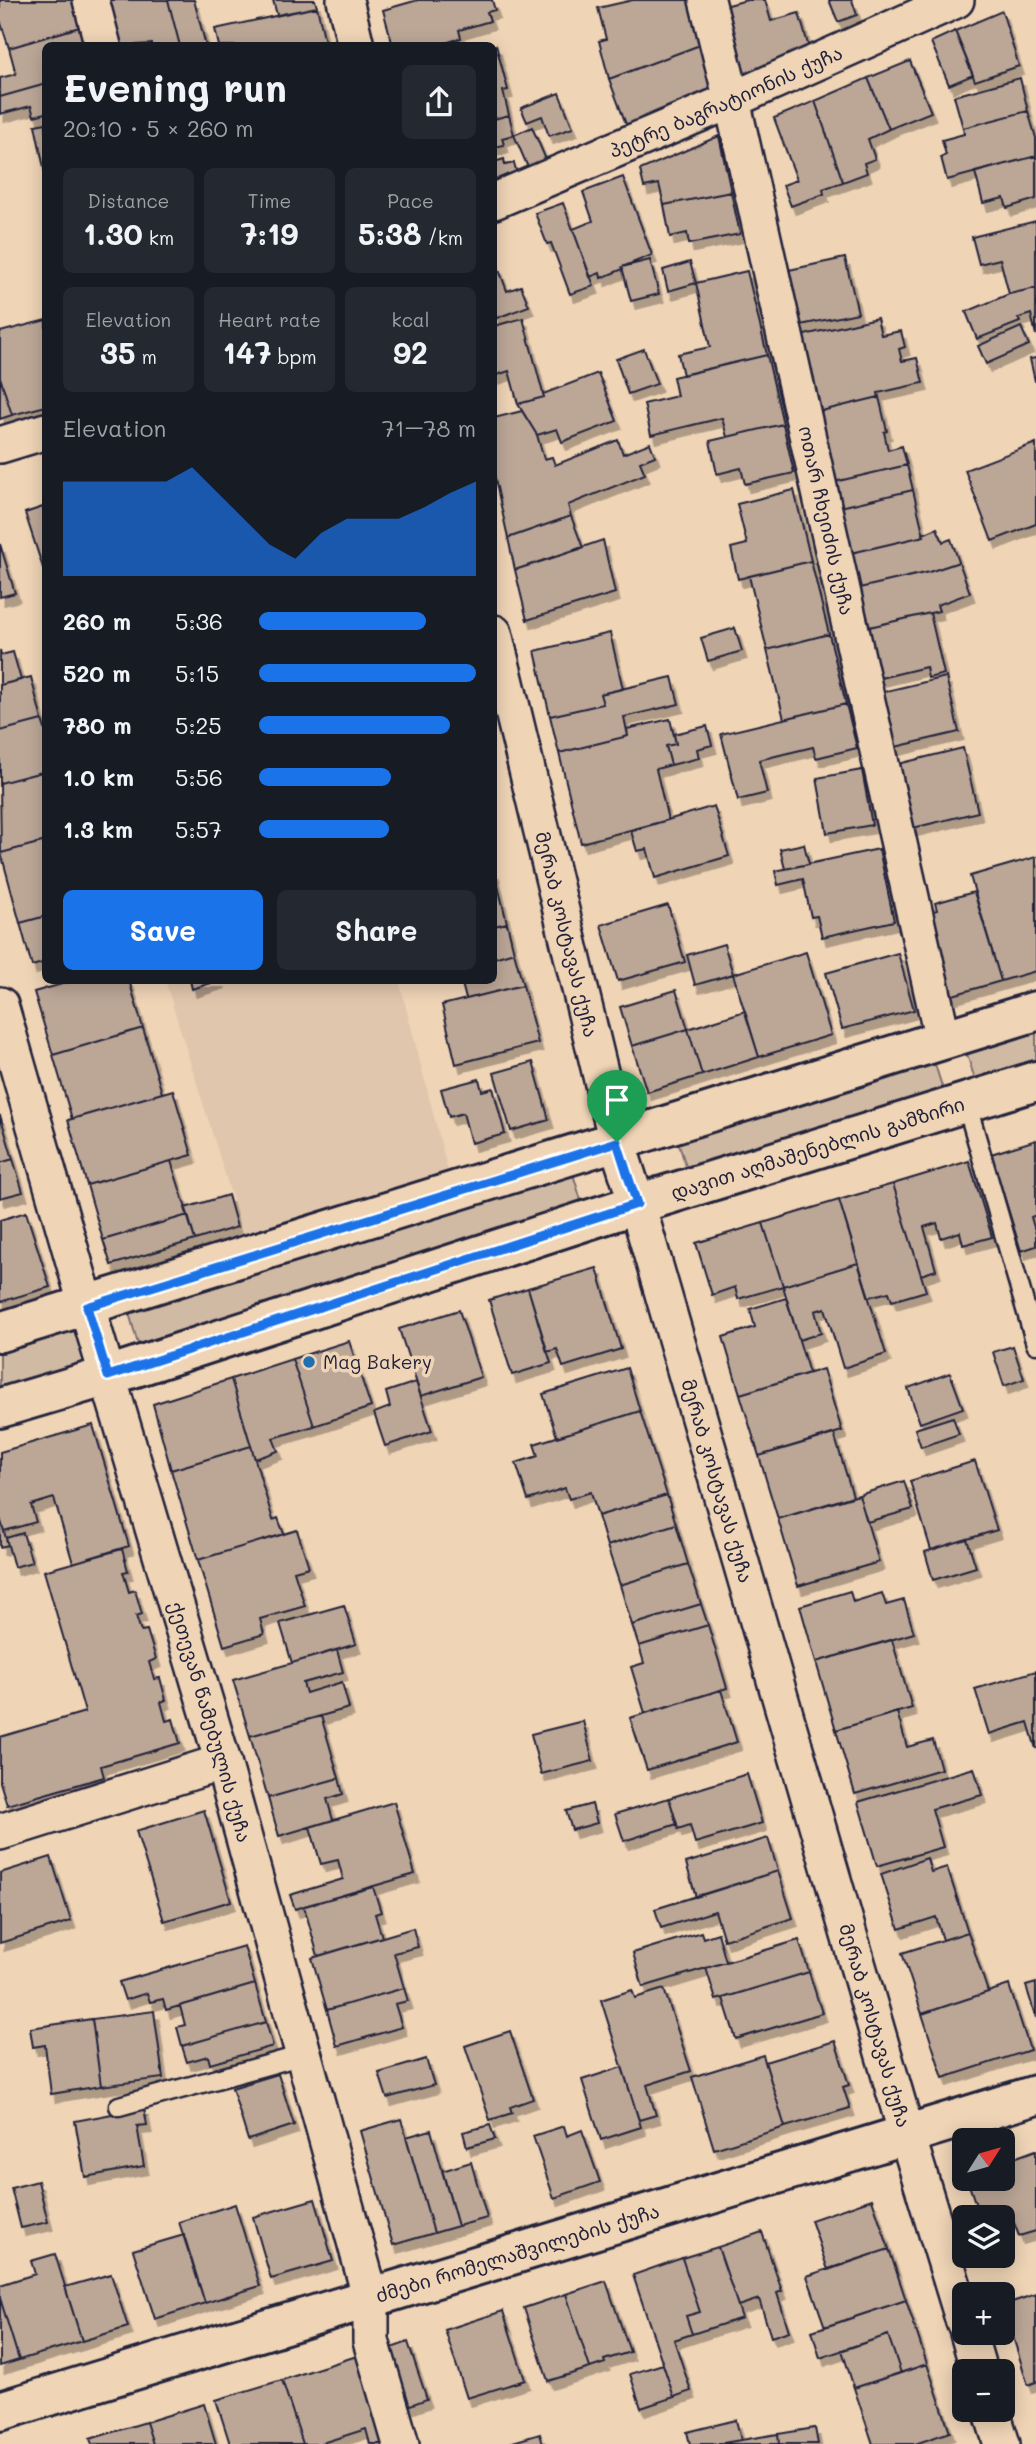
<!DOCTYPE html>
<html lang="en">
<head>
<meta charset="utf-8">
<style>
  body { margin:0; font-family:Mali,"Noto Sans Georgian",sans-serif; background:#242831; color:#f1f3f6; height:100vh; display:flex; flex-direction:column; font-size:26px; white-space:nowrap }
  * { box-sizing:border-box; margin:0 }
  p { font-size:23px; color:#9ea1a6 }
  .icon { flex:none; width:38px; height:38px; fill:none; stroke:currentColor; stroke-width:2; stroke-linecap:round; stroke-linejoin:round }
  .map { position:relative; flex:1; overflow:hidden }
  .side { position:absolute; left:42px; top:42px; width:455px; height:942px; display:flex; flex-direction:column; background:#171b24; border-radius:10px; box-shadow:0 4px 18px #0003 }
  .side>* { flex:none }
  .needle { width:46px; rotate:53deg }
  .tools { position:absolute; left:952px; top:2128px; display:grid; gap:14px }
  .tools a { display:grid; place-items:center; width:63px; height:63px; border-radius:10px; background:#171b24; box-shadow:0 4px 18px #0003; font-size:35px }
  .pin { position:absolute; display:grid; place-items:center; width:60px; height:60px; color:#fff; margin:-72px -30px; border-radius:50% 50% 50% 0; rotate:-45deg; box-shadow:0 0 7px #0007 }
  .pin .icon { rotate:45deg }
  .round { display:grid; place-items:center; flex:none; width:74px; height:74px; border-radius:10px; background:#242831 }
  .headline { display:flex; align-items:center; justify-content:space-between; height:119px; padding:0 21px }
  h1 { font-size:38px; font-weight:700; line-height:52px }
  .metrics { display:grid; grid-template-columns:repeat(3,1fr); gap:10px; height:119px; padding:7px 21px }
  .metrics div { display:grid; align-content:center; border-radius:10px; background:#242831; text-align:center }
  .metrics b { font-size:30px; font-weight:700 }
  .metrics small { font-size:19px; font-weight:400 }
  .metrics p { font-size:19px }
  .chart { height:196px; padding:14px 21px }
  .chart p { display:flex; justify-content:space-between }
  .chart svg { width:100%; height:126px; margin-top:7px; fill:#1a73e8; opacity:.7 }
  .cta { display:flex; gap:14px; margin-top:auto; padding:14px 21px }
  .cta a { flex:1; height:80px; border-radius:10px; background:#1a73e8; color:#fff; font-size:28px; font-weight:700; line-height:80px; text-align:center }
  .cta a+a { background:#242831; color:#f1f3f6 }
  ul { padding:0 21px; list-style:none; font-size:23px }
  li { display:grid; grid-template-columns:112px 84px 1fr; align-items:center; height:52px }
  li i { height:18px; border-radius:9px; background:#1a73e8 }
  .map>svg:first-child { display:block }
  .built { fill:#e0c6ad }
  .green { fill:#d1baa4; stroke:#7a6e70; stroke-width:2 }
  .building { fill:#bca797; stroke:#22223b; stroke-width:2; filter:url(#shadow) }
  .lines { fill:none; stroke-linecap:round; stroke-linejoin:round }
  .service-casing { stroke:#22223b; stroke-width:23 }
  .minor-casing { stroke:#22223b; stroke-width:40 }
  .tertiary-casing { stroke:#22223b; stroke-width:44 }
  .service { stroke:#efd4b6; stroke-width:18 }
  .minor { stroke:#efd4b6; stroke-width:35 }
  .tertiary { stroke:#efd4b6; stroke-width:38 }
  .route-casing { stroke:#fff; stroke-width:14 }
  .route { stroke:#1a73e8; stroke-width:9 }
  .poi-dot { fill:#1f6fb2; stroke:#efd4b6; stroke-width:2.5 }
  .labels { text-anchor:middle; stroke-width:7; stroke-linejoin:round; paint-order:stroke }
  .street-label { font-size:19px; fill:#22223b; stroke:#efd4b6 }
  .poi-label { font-size:19px; fill:#22223b; stroke:#efd4b6; text-anchor:start }
</style>
</head>
<body>
<div class="map">
<svg width="1036" height="2444" viewBox="0 0 1036 2444">
  <defs>
    <filter id="shadow"><feDropShadow dx="4.5" dy="8" stdDeviation="0" flood-color="#0004"/></filter>
  </defs>
  <rect width="100%" height="100%" fill="#efd4b6"/>
  <filter id="ink" filterUnits="userSpaceOnUse"><feTurbulence type="fractalNoise" baseFrequency=".0143" numOctaves="2"/><feDisplacementMap in="SourceGraphic" scale="14" xChannelSelector="R" yChannelSelector="G"/><feConvolveMatrix kernelMatrix="1 2 1 2 8 2 1 2 1" color-interpolation-filters="sRGB"/></filter>
  <g filter="url(#ink)">
    <path class="built" d="M165 980H399L448 1171 244 1236Z"/>
    <path class="green" d="M1036 1029V1068L977 1086 966 1051Z
      M933 1058 945 1096 689 1176 677 1138Z
      M572 1171 584 1210 138 1344 127 1306Z
      M75 1323 87 1362 0 1389V1346Z"/>
    <path class="building" d="M0 0H75L83 26 9 48 0 20Z
      M107 0H168L180 46H152V44L119 46Z
      M168 0H194L206 46H180Z
      M273 0H315L317 7 277 15Z
      M418 0H492L495 10 487 12 490 21 459 30 461 38 436 46H393L383 10Z
      M633 0H689L700 45 609 79 599 41 606 39 598 8Z
      M747 0H765L771 21 799 13 811 55 742 81 721 7Z
      M829 0H852L857 15 838 22Z
      M317 7 326 46H219L215 29Z
      M1002 11 1019 66 975 81 955 31Z
      M83 26 88 46H46V84L0 97V78L16 74 9 48Z
      M955 31 973 75 949 85 931 42Z
      M496 45 508 90 503 91 509 115 494 119V46Z
      M700 45 714 100 629 132 609 79Z
      M910 61 931 112 889 129 868 78Z
      M868 78 889 129 868 139 875 159 864 163 867 173 843 182 815 101Z
      M1020 78 1028 111 963 128 954 96Z
      M46 84V113L34 116 31 106 0 114V97Z
      M559 93 573 128 549 136 542 116 527 122 521 108Z
      M815 101 843 182 823 189 824 194 791 206 783 185 797 180 774 118Z
      M1028 111 1036 138V156L947 180 941 157 946 155 942 140 964 134 963 128Z
      M509 115 514 135 502 138 504 145 494 147V119Z
      M46 123V178L35 125Z
      M532 127 547 162 529 170 514 135Z
      M719 136 731 192 664 205 659 184 644 187 640 170Z
      M1036 156V199L1007 208 1004 198 983 203 975 172Z
      M504 159 505 165 514 163 518 177 494 186V162Z
      M623 177 652 255 622 267 623 269 601 278 600 273 590 277 573 229 593 221 583 192Z
      M731 192 740 234 689 244 687 233 670 237 664 205Z
      M563 203 594 286 570 294 551 243 547 244 535 213Z
      M1036 221V288L1009 294 1000 259 979 264 972 237Z
      M845 258 858 313 796 326 784 271Z
      M650 260 659 294 631 301 622 267Z
      M690 262 696 283 668 291 663 270Z
      M498 267 507 291 521 286 529 306 494 319V269Z
      M747 271 767 355 683 375 678 354 710 347 696 283Z
      M1036 288V335L1031 314 1018 318 1020 322 977 339 966 312 1009 294Z
      M523 318 544 397 518 404 509 371 494 376V326Z
      M877 318 881 335 901 331 905 347 899 349 902 361 917 358 923 383 878 393 879 397 813 413 796 337Z
      M46 320V406L12 415 0 377V332Z
      M1021 327 1029 345 986 364 978 346Z
      M644 349 657 384 628 394 616 359Z
      M767 355 783 424 727 437 722 418 651 435 644 404 677 396 673 377Z
      M1036 358V381H1035L1030 359Z
      M598 373 617 421 562 442 557 429 537 435 518 404 544 397 543 394Z
      M0 377 12 415 0 419Z
      M879 397 887 431 884 432 888 450 902 446 907 465 830 483 813 413Z
      M522 411 537 435 544 459 552 457 555 465 618 440 623 454 650 443 655 456 640 462 645 474 568 505 571 516 508 538 494 474V418Z
      M783 424 794 473 745 484 741 468 717 474 710 441Z
      M1036 443V524L992 541 965 470Z
      M907 465 913 490 836 508 830 483Z
      M794 490 811 561 738 579 731 548 747 544 737 504Z
      M913 490 924 536 847 554 836 508Z
      M46 506V571H44L25 513Z
      M571 516 583 548 515 570 508 538Z
      M937 528 943 542 951 539 959 562 929 572 855 589 847 554 924 536 923 534Z
      M603 540 615 593 527 620 515 570Z
      M0 544 15 593 0 597Z
      M811 561 829 634 767 650 749 576Z
      M959 562 970 593 937 605 939 611 865 628 855 589 929 572Z
      M930 613 944 674 928 678 926 667 876 679 865 628Z
      M735 628 742 651 708 661 701 638Z
      M610 633 623 689 600 694 603 704 550 716 535 651Z
      M829 634 846 704 784 719 767 650Z
      M0 650 1 655 13 652 21 680 0 685Z
      M31 677 42 720 0 731V685Z
      M672 677 679 704 624 717 628 736 559 753 550 716 603 704 600 694Z
      M946 677 959 732 891 748 878 693Z
      M846 704 857 748 816 758 813 747 759 760 767 793 738 800 721 734Z
      M670 719 676 744 666 746 671 765 656 769 668 820 581 843 559 753 628 736 627 729Z
      M42 720 46 732V771L0 783V731Z
      M707 726 712 745 697 749 699 758 671 765 666 746 676 744 674 734Z
      M963 748 978 812 909 829 894 765Z
      M862 770 872 825 827 833 817 778Z
      M46 771V841L1 853 0 783Z
      M714 806 729 856 655 878 647 849 637 851 631 831Z
      M46 841V916L20 923 1 853Z
      M804 844 809 864 785 869 780 849Z
      M879 849 894 921 822 937 817 916 811 917 803 879 778 885 775 871Z
      M1036 857V971L1001 981 970 876Z
      M494 869 507 923 494 926Z
      M974 892 1001 981 946 997 922 914 937 910 935 903Z
      M668 905 685 962 618 981 601 925Z
      M46 916V962L32 966 20 923Z
      M507 923 514 952 494 958V926Z
      M724 944 733 974 695 985 687 955Z
      M514 952 523 985 466 999 461 980H494V958Z
      M806 952 831 1035 759 1057 733 974Z
      M898 953 914 1010 842 1029 826 973Z
      M76 980H129L143 1028 53 1055 34 992Z
      M190 980H221L192 989Z
      M523 985 538 1043 456 1064 442 1005Z
      M676 990 688 1029 632 1046 620 1007Z
      M745 1011 759 1057 702 1075 688 1029Z
      M143 1028 162 1093 72 1119 53 1055Z
      M688 1029 702 1075 647 1092 632 1046Z
      M533 1062 549 1120 511 1131 494 1073Z
      M479 1079 482 1091 493 1088 505 1134 471 1143 463 1113 449 1117 441 1089Z
      M173 1090 192 1155 87 1185 68 1120Z
      M0 1115 13 1159 0 1163Z
      M1036 1140V1215L1031 1217 1036 1234V1246L1021 1251 991 1154Z
      M13 1159 23 1192 0 1198V1163Z
      M171 1161 188 1215 103 1240 87 1185Z
      M969 1161 992 1237 963 1245 960 1232 941 1238 937 1223 924 1227 936 1270 921 1275 893 1184Z
      M893 1184 926 1291 892 1301 889 1292 869 1297 839 1200Z
      M228 1195 237 1227 195 1240 185 1208Z
      M839 1200 858 1263 783 1286 763 1223Z
      M26 1212 50 1287 0 1302V1220Z
      M188 1215 195 1240 111 1265 103 1240Z
      M763 1223 783 1286 738 1299 735 1287 712 1295 696 1243Z
      M858 1263 886 1354 843 1368 825 1308 815 1311 821 1333 799 1340 783 1286Z
      M597 1268 621 1349 563 1367 557 1349 547 1352 528 1288Z
      M528 1288 551 1363 512 1375 489 1300Z
      M786 1298 809 1373 740 1394 723 1337 755 1327 750 1309Z
      M459 1310 481 1377 421 1396 399 1329Z
      M349 1341 371 1407 314 1426 292 1359Z
      M1013 1346 1024 1379 1004 1386 993 1352Z
      M292 1359 314 1426 273 1438 278 1451 255 1459 231 1379Z
      M627 1368 640 1411 557 1437 543 1394Z
      M823 1369 842 1431 759 1456 740 1394Z
      M950 1373 963 1408 920 1423 908 1388Z
      M231 1379 251 1446 171 1470 153 1404Z
      M416 1382 432 1431 385 1446 374 1413 390 1407 386 1392Z
      M640 1411 667 1495 598 1516 591 1492 569 1499 565 1488 528 1500 516 1463 538 1456 534 1444Z
      M953 1417 959 1434 921 1447 915 1429Z
      M93 1425 129 1546 73 1563 54 1498 31 1505 36 1522 4 1531 0 1518V1452Z
      M834 1434 853 1496 778 1519 759 1456Z
      M251 1446 273 1520 278 1518 284 1534 198 1560 171 1470Z
      M975 1461 997 1530 931 1550 910 1481Z
      M904 1481 913 1509 867 1522 859 1495Z
      M667 1495 676 1524 607 1546 598 1516Z
      M859 1495 879 1562 798 1586 778 1519Z
      M0 1518 8 1545 0 1547Z
      M676 1524 688 1564 620 1585 607 1546Z
      M297 1530 309 1567 294 1571 305 1606 260 1619 264 1634 224 1646 198 1560Z
      M23 1533 32 1562 14 1567 6 1538Z
      M967 1539 976 1567 933 1580 925 1552Z
      M122 1549 128 1571 123 1572 129 1592 135 1590 142 1614 136 1616 141 1631 147 1630 156 1659 149 1662 154 1679 160 1678 166 1700 161 1702 166 1721 173 1719 180 1743 101 1766 104 1777 7 1805 0 1782V1737L85 1712 44 1571Z
      M688 1564 701 1604 632 1625 620 1585Z
      M850 1591 853 1602 882 1593 886 1605 904 1600 914 1633 816 1662 800 1606Z
      M701 1604 708 1625 639 1646 632 1625Z
      M344 1605 356 1644 292 1663 280 1623Z
      M708 1625 727 1688 645 1713 631 1667 644 1663 639 1646Z
      M892 1640 912 1708 836 1730 816 1662Z
      M337 1650 343 1672 303 1683 306 1693 342 1682 349 1708 250 1736 233 1680Z
      M1036 1671V1749L1028 1722 989 1734 975 1689Z
      M721 1690 737 1742 647 1770 630 1718Z
      M897 1712 907 1747 933 1740 941 1769 855 1794 836 1730Z
      M321 1716 339 1778 268 1798 250 1736Z
      M583 1721 593 1761 541 1774 531 1734Z
      M974 1768 982 1795 932 1809 943 1847 877 1866 858 1802Z
      M747 1774 762 1823 695 1843 690 1825 678 1829 669 1798Z
      M339 1778 343 1794 327 1799 333 1820 279 1836 268 1798Z
      M669 1798 677 1824 624 1841 615 1814Z
      M394 1802 415 1874 295 1909 290 1895 343 1879 338 1860 321 1864 310 1827Z
      M592 1804 597 1823 572 1830 566 1811Z
      M204 1810 231 1901 164 1921 136 1831Z
      M768 1838 778 1871 696 1897 686 1863Z
      M51 1857 71 1921 0 1943V1873Z
      M927 1858 931 1872 947 1867 968 1932 943 1940 936 1917 899 1929 881 1874Z
      M778 1871 793 1918 724 1940 715 1911 661 1928 655 1909Z
      M373 1887 381 1912 375 1914 382 1937 318 1956 304 1906Z
      M413 1928 418 1947 394 1953 404 1988 327 2010 312 1958Z
      M701 1932 703 1938 718 1933 726 1962 643 1987 633 1953Z
      M968 1932 988 1992 922 2014 902 1953Z
      M799 1940 809 1972 716 2000 706 1968Z
      M244 1946 255 1984 166 2010 163 1999 150 2002 147 1993 125 2000 119 1982Z
      M809 1972 822 2013 736 2039 723 1998Z
      M1036 1983V2018L1026 1986Z
      M255 1984 266 2022 182 2046 177 2027 185 2025 180 2006Z
      M1009 1985 1030 2050 943 2078 922 2014Z
      M404 1988 408 2001 395 2004 402 2027 337 2046 327 2010Z
      M664 1989 691 2071 647 2085 656 2115 639 2120 601 2000 632 1990 635 1998Z
      M154 2011 163 2078 101 2086 92 2019Z
      M92 2019 101 2086 51 2094 45 2045 33 2047 30 2028Z
      M266 2022 273 2046 210 2064 208 2056 187 2062 182 2046Z
      M510 2031 533 2099 510 2107 512 2113 490 2120 465 2046Z
      M835 2041 849 2085 843 2087 850 2108 785 2127 765 2062Z
      M763 2055 785 2127 714 2149 692 2077Z
      M426 2059 434 2085 387 2098 379 2073Z
      M622 2067 641 2127 601 2140 582 2080Z
      M278 2074 294 2125 248 2140 232 2088Z
      M144 2108 147 2125 137 2126 144 2166 85 2177 75 2121Z
      M401 2119 434 2233 393 2245 360 2131Z
      M490 2125 495 2139 467 2147 463 2132Z
      M564 2126 567 2136 582 2130 600 2182 554 2198 533 2136Z
      M431 2130 458 2226 434 2233 406 2137Z
      M1036 2150V2231L1019 2236 1013 2220 1003 2224V2217H980L967 2179H1003V2162Z
      M471 2162 487 2218 458 2226 442 2171Z
      M38 2181 48 2222 21 2228 11 2188Z
      M315 2199 333 2261 271 2279 253 2217Z
      M872 2199 889 2249 828 2270 811 2220Z
      M235 2204 260 2286 205 2303 179 2222Z
      M762 2232 782 2291 777 2293 789 2331 771 2337 759 2299 738 2306 718 2247Z
      M184 2235 205 2303 155 2319 133 2250Z
      M718 2247 742 2318 692 2334 686 2316 700 2312 682 2258Z
      M889 2249 906 2300 825 2327 807 2276Z
      M55 2254 82 2341 19 2360 0 2298V2285L35 2274 31 2261Z
      M682 2258 700 2312 686 2316 692 2334 674 2340 691 2391 674 2397 633 2275Z
      M111 2274 128 2327 82 2341 65 2287Z
      M606 2281 630 2352 604 2360 605 2363 590 2368 566 2294Z
      M566 2294 590 2368 548 2381 524 2308Z
      M1036 2294V2382L1028 2385 1003 2305Z
      M0 2298 19 2360 0 2366Z
      M906 2300 927 2364 901 2373 888 2335 820 2358 812 2331Z
      M503 2311 525 2380 467 2398 445 2330Z
      M888 2335 901 2373 854 2388 842 2350Z
      M408 2342 427 2399 402 2408 383 2351Z
      M363 2354 388 2444H370L366 2429 319 2444H303L282 2380Z
      M663 2364 674 2397 641 2408 630 2374Z
      M927 2364 950 2432 915 2444H873L854 2388Z
      M282 2380 303 2444H230L216 2400Z
      M204 2404 216 2444H153L146 2422Z
      M736 2420 741 2440 717 2444H690L687 2432Z
      M146 2422 153 2444H92L90 2439Z
      M815 2428 818 2444H779L778 2434Z
      M540 2434 543 2444H506Z
      M778 2434 779 2444H717L741 2440Z"/>
    <g class="lines">
      <g class="service-casing">
        <path id="service" d="M966 1102 1036 1344
          M119 2106 303 2055"/>
      </g>
      <g class="minor-casing">
        <g id="minor">
          <path d="M91 0 103 46"/>
          <path d="M345 0 356 46"/>
          <path id="s1" d="M707 0 732 100 943 1040"/>
          <path id="s2" d="M494 201 732 100 956 0"/>
          <path d="M0 445 46 431"/>
          <path id="s3" d="M494 633 617 1142 637 1204 907 2135 964 2322"/>
          <path id="s4" d="M0 1005 87 1307 223 1762 371 2299V2341L401 2444"/>
          <path d="M0 1832 223 1762"/>
          <path d="M968 2333 979 2371"/>
          <path d="M991 2410 1002 2444"/>
        </g>
      </g>
      <g class="tertiary-casing">
        <g id="tertiary">
          <path d="M0 1332 1036 1011"/>
          <path id="s5" d="M0 1408 108 1376 637 1204 1036 1081"/>
          <path id="s6" d="M0 2411 1036 2095"/>
        </g>
      </g>
      <use href="#service" class="service"/>
      <use href="#minor" class="minor"/>
      <use href="#tertiary" class="tertiary"/>
    </g>
  </g>
  <g class="lines" filter="url(#ink)">
    <g class="route-casing">
      <path id="route" d="M617 1142 637 1204 108 1376 87 1307Z"/>
    </g>
    <use href="#route" class="route"/>
  </g>
  <circle class="poi-dot" cx="309" cy="1362" r="7"/>
  <g class="labels">
    <g class="street-label">
      <text dy="7" stroke="none"><textPath href="#s2" startOffset="252">პეტრე ბაგრატიონის ქუჩა</textPath></text>
      <text dy="7" stroke="none"><textPath href="#s1" startOffset="534">ოთარ ჩხეიძის ქუჩა</textPath></text>
      <text dy="7" stroke="none"><textPath href="#s3" startOffset="310">მერაბ კოსტავას ქუჩა</textPath></text>
      <text dy="7" stroke="none"><textPath href="#s5" startOffset="858">დავით აღმაშენებლის გამზირი</textPath></text>
      <text dy="7" stroke="none"><textPath href="#s3" startOffset="877">მერაბ კოსტავას ქუჩა</textPath></text>
      <text dy="7" stroke="none"><textPath href="#s4" startOffset="747">ქეთევან წამებულის ქუჩა</textPath></text>
      <text dy="7" stroke="none"><textPath href="#s3" startOffset="1444">მერაბ კოსტავას ქუჩა</textPath></text>
      <text dy="7" stroke="none"><textPath href="#s6" startOffset="541">ძმები რომელაშვილების ქუჩა</textPath></text>
    </g>
    <g class="poi-label">
      <text x="323" y="1369">Mag Bakery</text>
    </g>
  </g>
</svg>
<div class="tools">
<a><svg class="needle" viewBox="-14 -14 28 28"><path d="M0-13l5 13h-10z" fill="#e53935"/><path d="M0 13l5-13h-10z" fill="#9ea1a6"/></svg></a>
<a><svg class="icon" aria-label="layers" viewBox="0 0 24 24"><path d="M12 4l9 5-9 5-9-5zM3 14l9 5 9-5"/></svg></a>
<a>+</a>
<a>−</a>
</div>
<div class="pin" style="left:617px;top:1142px;background:#1e9e55"><svg class="icon" aria-label="arrive" viewBox="0 0 24 24"><path d="M6 21V4h12l-3 4 3 4H6"/></svg></div>
<section class="side">
<div class="headline"><div><h1>Evening run</h1><p>20:10 · 5 × 260 m</p></div><a class="round"><svg class="icon" aria-label="share" viewBox="0 0 24 24"><path d="M12 15V3M7 8l5-5 5 5M5 13v7h14v-7"/></svg></a></div>
<div class="metrics">
<div><p>Distance</p><b>1.30<small> km</small></b></div>
<div><p>Time</p><b>7:19</b></div>
<div><p>Pace</p><b>5:38<small> /km</small></b></div>
</div>
<div class="metrics">
<div><p>Elevation</p><b>35<small> m</small></b></div>
<div><p>Heart rate</p><b>147<small> bpm</small></b></div>
<div><p>kcal</p><b>92</b></div>
</div>
<div class="chart"><p><span>Elevation</span>71–78 m</p>
<svg viewBox="0 0 160 44" preserveAspectRatio="none"><path d="M0 44V11L10 11L20 11L30 11L40 11L50 6L60 15L70 24L80 33L90 38L100 29L110 24L120 24L130 24L140 20L150 15L160 11V44z"/></svg>
</div>
<ul>
<li><b>260 m</b>5:36<i style="width:77%"></i></li>
<li><b>520 m</b>5:15<i style="width:100%"></i></li>
<li><b>780 m</b>5:25<i style="width:88%"></i></li>
<li><b>1.0 km</b>5:56<i style="width:61%"></i></li>
<li><b>1.3 km</b>5:57<i style="width:60%"></i></li>
</ul>
<div class="cta"><a>Save</a><a>Share</a></div>
</section>
</div>
</body>
</html>
